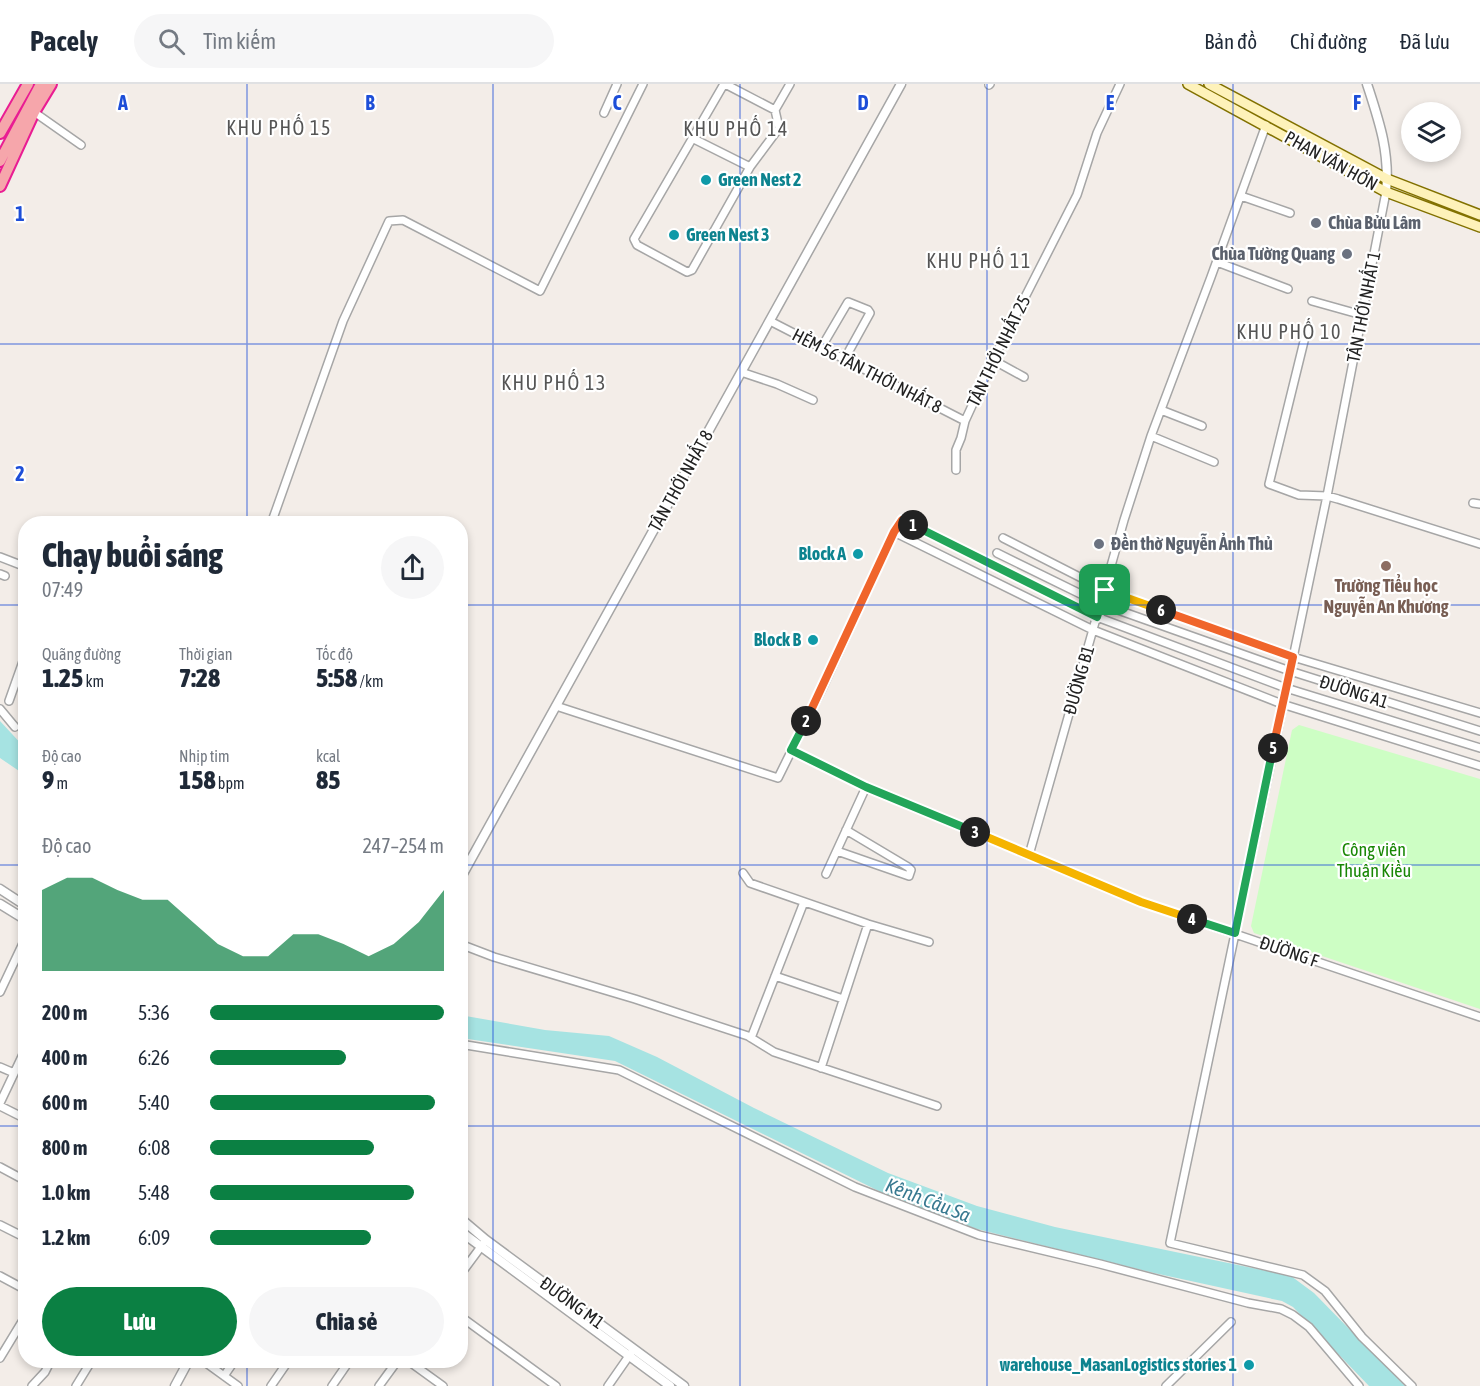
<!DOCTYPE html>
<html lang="vi">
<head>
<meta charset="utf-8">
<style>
  body { margin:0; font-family:"Asap Condensed",sans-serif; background:#f6f6f7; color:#1f2937; height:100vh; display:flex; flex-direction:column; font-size:22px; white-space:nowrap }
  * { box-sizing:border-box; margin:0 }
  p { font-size:20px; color:#747a83 }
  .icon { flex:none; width:33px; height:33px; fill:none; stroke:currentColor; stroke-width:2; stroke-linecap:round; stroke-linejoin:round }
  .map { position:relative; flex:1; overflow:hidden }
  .sheet { position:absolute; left:18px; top:432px; width:450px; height:852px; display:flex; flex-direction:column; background:#fff; border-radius:24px; box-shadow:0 3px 9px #0003 }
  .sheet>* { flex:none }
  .tools { position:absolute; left:1401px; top:18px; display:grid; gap:12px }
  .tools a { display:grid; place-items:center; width:60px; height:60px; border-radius:50%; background:#fff; box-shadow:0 3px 9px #0003; font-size:30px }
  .pin { position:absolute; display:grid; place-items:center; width:51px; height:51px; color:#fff; margin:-26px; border-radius:12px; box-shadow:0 3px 9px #0006 }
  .km { position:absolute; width:30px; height:30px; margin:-15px; border-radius:50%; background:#222; color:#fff; font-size:16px; line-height:30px; text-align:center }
  .round { display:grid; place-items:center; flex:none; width:63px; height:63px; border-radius:32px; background:#f6f6f7 }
  .overview { display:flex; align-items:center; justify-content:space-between; height:102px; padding:0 24px }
  h1 { font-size:33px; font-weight:800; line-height:45px }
  .metrics { display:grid; grid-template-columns:repeat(3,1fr); gap:9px; height:102px; padding:6px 24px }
  .metrics div { display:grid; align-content:center }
  .metrics b { font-size:26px; font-weight:800 }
  .metrics small { font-size:16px; font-weight:400 }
  .metrics p { font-size:16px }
  .chart { height:168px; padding:12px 24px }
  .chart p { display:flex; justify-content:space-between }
  .chart svg { width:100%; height:108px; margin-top:6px; fill:#0b8043; opacity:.7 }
  .button { display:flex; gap:12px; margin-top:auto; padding:12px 24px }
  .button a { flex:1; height:69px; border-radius:36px; background:#0b8043; color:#fff; font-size:24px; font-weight:800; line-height:69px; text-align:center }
  .button a+a { background:#f6f6f7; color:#1f2937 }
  ul { padding:0 24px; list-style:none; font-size:20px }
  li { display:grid; grid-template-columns:96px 72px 1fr; align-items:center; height:45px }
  li i { height:15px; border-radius:8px; background:#0b8043 }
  header { display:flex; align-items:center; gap:36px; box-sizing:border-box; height:84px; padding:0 30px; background:#fff; border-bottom:2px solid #e0e1e3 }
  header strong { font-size:28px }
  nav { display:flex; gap:33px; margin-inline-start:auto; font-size:21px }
  .search { width:420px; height:54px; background:#f6f6f7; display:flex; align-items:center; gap:15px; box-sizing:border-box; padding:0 21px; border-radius:33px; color:#747a83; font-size:22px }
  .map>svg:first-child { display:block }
  .park { fill:#cdfec4 }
  .water { fill:#a6e3e2 }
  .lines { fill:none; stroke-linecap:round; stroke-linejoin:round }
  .minor-casing { stroke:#a6a6a6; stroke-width:10 }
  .tertiary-casing { stroke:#a6a6a6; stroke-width:11 }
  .secondary-casing { stroke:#827100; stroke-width:12 }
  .trunk-casing { stroke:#e91d93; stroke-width:14 }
  .minor { stroke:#fff; stroke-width:7 }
  .tertiary { stroke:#fff; stroke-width:8 }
  .secondary { stroke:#fef2ba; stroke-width:9 }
  .trunk { stroke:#f6a6ab; stroke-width:10 }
  .split-1-casing { stroke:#fff; stroke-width:12 }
  .split-2-casing { stroke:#fff; stroke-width:12 }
  .split-3-casing { stroke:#fff; stroke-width:12 }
  .split-4-casing { stroke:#fff; stroke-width:12 }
  .split-5-casing { stroke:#fff; stroke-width:12 }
  .split-6-casing { stroke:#fff; stroke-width:12 }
  .split-7-casing { stroke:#fff; stroke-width:12 }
  .split-1 { stroke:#22a559; stroke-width:8 }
  .split-2 { stroke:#f0652b; stroke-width:8 }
  .split-3 { stroke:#22a559; stroke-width:8 }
  .split-4 { stroke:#f5b400; stroke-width:8 }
  .split-5 { stroke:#22a559; stroke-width:8 }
  .split-6 { stroke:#f0652b; stroke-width:8 }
  .split-7 { stroke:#f5b400; stroke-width:8 }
  .grid { fill:none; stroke:#1d4ed8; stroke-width:1.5; stroke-opacity:0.55 }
  .culture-dot { fill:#0f9aa8; stroke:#fff; stroke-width:2 }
  .worship-dot { fill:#6b7280; stroke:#fff; stroke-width:2 }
  .education-dot { fill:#8d6e63; stroke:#fff; stroke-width:2 }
  .labels { text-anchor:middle; stroke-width:4.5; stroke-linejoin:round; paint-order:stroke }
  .street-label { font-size:18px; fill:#222; stroke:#fff }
  .culture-label { font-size:18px; font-weight:bold; fill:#0d838f; stroke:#fff; text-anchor:end }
  .worship-label { font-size:18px; font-weight:bold; fill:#5b616d; stroke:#fff; text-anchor:start }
  .education-label { font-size:18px; font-weight:bold; fill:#785e54; stroke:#fff }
  .park-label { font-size:18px; fill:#188704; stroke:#fff }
  .neighbourhood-label { font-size:20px; letter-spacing:1.5px; fill:#555; stroke:#fff }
  .water-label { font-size:20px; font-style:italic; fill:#387990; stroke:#fff }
  .grid-label { font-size:20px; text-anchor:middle; font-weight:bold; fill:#1d4ed8; stroke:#fff; stroke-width:4.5; stroke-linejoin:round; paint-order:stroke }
</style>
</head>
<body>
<header>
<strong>Pacely</strong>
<div class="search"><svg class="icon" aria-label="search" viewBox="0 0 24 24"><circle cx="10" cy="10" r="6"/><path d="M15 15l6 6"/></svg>Tìm kiếm</div>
<nav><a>Bản đồ</a><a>Chỉ đường</a><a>Đã lưu</a></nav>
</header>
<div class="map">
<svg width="1480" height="1302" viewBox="0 0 1480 1302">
  <rect width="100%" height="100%" fill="#f3ede8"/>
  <path class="park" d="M1299 641 1480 695V925L1254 849 1251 842 1292 646Z"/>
  <path class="water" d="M0 637 25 664V691L0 674Z
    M460 931 545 946 609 952 657 973 754 1024 888 1089 977 1122 1055 1143 1291 1192 1314 1209 1405 1302H1369L1293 1223 1282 1217 1154 1189 977 1145 895 1115 615 977 461 954Z"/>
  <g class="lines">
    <g class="minor-casing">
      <path id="minor" d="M724 0 634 155 637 161 687 188 692 186 750 83 779 44 775 26 725 0
        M989 1 990 0
        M775 26 790 0
        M34 28 81 61
        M604 29 617 0
        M692 54 750 83
        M1386 108 1327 412 1170 1159 1303 1191 1325 1207 1362 1253 1412 1302
        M1241 112 1290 129
        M1217 178 1288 205
        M1312 217 1362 231
        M770 237 965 337
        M1307 245 1269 400 1299 411 1327 412 1338 415 1480 460
        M821 264 848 218 868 226 870 229 844 276
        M993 276 1024 293
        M741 288 777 300 813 316
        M1161 326 1202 342
        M1151 352 1214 378
        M956 386V366L961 354 965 337 993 276 1077 111 1097 49 1120 0
        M1473 419 1480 420
        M271 440 343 237 389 137 403 136 540 207 643 0
        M894 448 1093 546 1282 620 1480 682
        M1003 454 1105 506 1293 573 1480 629
        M997 469 1101 520 1290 587 1480 647
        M0 473 26 483
        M0 490 5 492
        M9 617 26 569
        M556 622 778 694 823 603 894 448 902 436 1097 533 1286 604 1480 664
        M0 625 15 643
        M791 666 866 703 1141 818 1480 933
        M837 767 909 792 911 786 908 783 846 746
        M1029 771 1124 436 1151 352 1211 193 1266 41
        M743 789 750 799 868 840 929 858
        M826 790 866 703
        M460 860 494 873 635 915 748 952 774 968 937 1022
        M775 892 843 915
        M0 908 26 853
        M751 954 804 818
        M460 960 619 986 855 1103 979 1151 1100 1180 1248 1219 1281 1225 1293 1231 1309 1243 1359 1302
        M0 983 14 989
        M821 984 868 840
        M0 1019 26 964
        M0 1022 26 1035
        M0 1083 26 1097
        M0 1141 26 1154
        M460 1191 483 1160
        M0 1192 26 1206
        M460 1232 556 1302
        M0 1274 23 1236 26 1237
        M202 1276 238 1302
        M407 1276 443 1302
        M224 1292 235 1276
        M32 1302 45 1288 51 1276
        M76 1302 92 1276
        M271 1302 289 1276
        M332 1302 350 1276
        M379 1302 398 1276
        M608 1302 631 1269
        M1166 1302 1231 1238"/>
    </g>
    <g class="tertiary-casing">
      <path id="tertiary" d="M1367 0C1379 37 1390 68 1386 108
        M460 795 901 0
        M0 805 26 822
        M0 820 26 836
        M460 1134 486 1156 684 1302
        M460 1147 670 1302
        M175 1302 189 1276"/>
    </g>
    <g class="secondary-casing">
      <path id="secondary" d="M1188 0 1386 108 1480 143
        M1209 0 1387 95 1480 131"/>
    </g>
    <g class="trunk-casing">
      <path id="trunk" d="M0 49 28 0
        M0 77 41 0
        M0 102 34 28 51 0"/>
    </g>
    <use href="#minor" class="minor"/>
    <use href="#tertiary" class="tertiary"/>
    <use href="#secondary" class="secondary"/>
    <use href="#trunk" class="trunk"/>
  </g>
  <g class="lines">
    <g class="split-1-casing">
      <path id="split-1" d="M913 441 1097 533 1105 506"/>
    </g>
    <g class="split-2-casing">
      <path id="split-2" d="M806 637 894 448 902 436 913 441"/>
    </g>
    <g class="split-3-casing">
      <path id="split-3" d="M806 637 791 666 866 703 975 748"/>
    </g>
    <g class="split-4-casing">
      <path id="split-4" d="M975 748 1141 818 1192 835"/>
    </g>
    <g class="split-5-casing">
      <path id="split-5" d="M1192 835 1235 849 1273 664"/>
    </g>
    <g class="split-6-casing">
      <path id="split-6" d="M1161 526 1293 573 1273 664"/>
    </g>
    <g class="split-7-casing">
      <path id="split-7" d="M1105 506 1161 526"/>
    </g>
    <use href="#split-1" class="split-1"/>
    <use href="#split-2" class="split-2"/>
    <use href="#split-3" class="split-3"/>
    <use href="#split-4" class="split-4"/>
    <use href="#split-5" class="split-5"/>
    <use href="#split-6" class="split-6"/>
    <use href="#split-7" class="split-7"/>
  </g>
  <path class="grid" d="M247 0V440M493 0V1302M740 0V1302M987 0V1302M1233 0V1302M0 260H1480M0 521H26M460 521H1480M0 781H26M460 781H1480M0 1042H26M460 1042H1480M247 1276V1302"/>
  <g class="culture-dot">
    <circle cx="706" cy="96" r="6"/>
    <circle cx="674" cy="151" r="6"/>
    <circle cx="858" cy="470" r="6"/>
    <circle cx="813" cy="556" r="6"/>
    <circle cx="1249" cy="1281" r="6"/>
  </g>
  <g class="worship-dot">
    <circle cx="1316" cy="139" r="6"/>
    <circle cx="1347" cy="170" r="6"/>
    <circle cx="1099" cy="460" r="6"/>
  </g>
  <circle class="education-dot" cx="1386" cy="482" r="6"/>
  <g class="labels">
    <g class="street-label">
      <text transform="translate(1331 77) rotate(29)" y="6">PHAN VĂN HỚN</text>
      <text transform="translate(1364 223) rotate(-79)" y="6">TÂN THỚI NHẤT 1</text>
      <text transform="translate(999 267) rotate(-64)" y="6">TÂN THỚI NHẤT 25</text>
      <text transform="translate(867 287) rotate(27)" y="6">HẺM 56 TÂN THỚI NHẤT 8</text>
      <text transform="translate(681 397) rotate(-61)" y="6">TÂN THỚI NHẤT 8</text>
      <text transform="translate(1079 596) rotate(-74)" y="6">ĐƯỜNG B1</text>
      <text transform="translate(1354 608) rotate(18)" y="6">ĐƯỜNG A1</text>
      <text transform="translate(1289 868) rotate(19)" y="6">ĐƯỜNG F</text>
      <text transform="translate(572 1219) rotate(36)" y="6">ĐƯỜNG M1</text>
    </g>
    <g class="culture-label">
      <text x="718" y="102" text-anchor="start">Green Nest 2</text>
      <text x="686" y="157" text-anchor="start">Green Nest 3</text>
      <text x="846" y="476">Block A</text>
      <text x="801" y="562">Block B</text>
      <text x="1237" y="1287">warehouse_MasanLogistics stories 1</text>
    </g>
    <g class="worship-label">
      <text x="1328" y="145">Chùa Bửu Lâm</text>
      <text x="1335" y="176" text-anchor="end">Chùa Tường Quang</text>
      <text x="1111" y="466">Đền thờ Nguyễn Ảnh Thủ</text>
    </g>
    <g class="education-label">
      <text x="1386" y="508">Trường Tiểu học<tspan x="1386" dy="21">Nguyễn An Khương</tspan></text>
    </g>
    <g class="park-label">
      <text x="1374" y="772">Công viên<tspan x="1374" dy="21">Thuận Kiều</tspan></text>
    </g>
    <g class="neighbourhood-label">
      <text x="279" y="51">KHU PHỐ 15</text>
      <text x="736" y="52">KHU PHỐ 14</text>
      <text x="979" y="184">KHU PHỐ 11</text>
      <text x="1289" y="255">KHU PHỐ 10</text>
      <text x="554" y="306">KHU PHỐ 13</text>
    </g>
    <g class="water-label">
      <text transform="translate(928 1116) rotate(21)" y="7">Kênh Cầu Sa</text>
    </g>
  </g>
  <g class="grid-label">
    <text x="123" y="26">A</text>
    <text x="370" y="26">B</text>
    <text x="617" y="26">C</text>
    <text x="863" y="26">D</text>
    <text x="1110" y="26">E</text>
    <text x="1357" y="26">F</text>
    <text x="20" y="137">1</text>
    <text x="20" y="397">2</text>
  </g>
</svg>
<div class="tools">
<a><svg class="icon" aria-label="layers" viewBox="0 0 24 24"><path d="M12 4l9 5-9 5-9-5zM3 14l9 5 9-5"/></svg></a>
</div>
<div class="pin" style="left:1105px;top:506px;background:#1e9e55"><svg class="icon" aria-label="arrive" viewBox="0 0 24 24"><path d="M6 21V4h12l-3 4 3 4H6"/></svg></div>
<b class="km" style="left:913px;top:441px">1</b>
<b class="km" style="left:806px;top:637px">2</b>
<b class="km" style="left:975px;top:748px">3</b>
<b class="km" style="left:1192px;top:835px">4</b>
<b class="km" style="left:1273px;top:664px">5</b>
<b class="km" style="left:1161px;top:526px">6</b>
<section class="sheet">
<div class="overview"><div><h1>Chạy buổi sáng</h1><p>07:49</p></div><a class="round"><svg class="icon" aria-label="share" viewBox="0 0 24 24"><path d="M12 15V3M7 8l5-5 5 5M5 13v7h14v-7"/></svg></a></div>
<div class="metrics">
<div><p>Quãng đường</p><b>1.25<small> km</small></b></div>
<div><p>Thời gian</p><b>7:28</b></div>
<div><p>Tốc độ</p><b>5:58<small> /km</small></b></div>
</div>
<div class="metrics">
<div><p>Độ cao</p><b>9<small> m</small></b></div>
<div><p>Nhịp tim</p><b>158<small> bpm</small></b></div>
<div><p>kcal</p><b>85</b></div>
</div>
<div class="chart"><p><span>Độ cao</span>247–254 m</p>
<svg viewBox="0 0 160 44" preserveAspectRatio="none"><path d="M0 44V11L10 6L20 6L30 11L40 15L50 15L60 24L70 33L80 38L90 38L100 29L110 29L120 33L130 38L140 33L150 24L160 11V44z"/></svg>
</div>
<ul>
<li><b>200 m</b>5:36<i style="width:100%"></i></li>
<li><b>400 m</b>6:26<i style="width:58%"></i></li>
<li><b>600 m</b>5:40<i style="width:96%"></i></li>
<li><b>800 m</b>6:08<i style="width:70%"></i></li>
<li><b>1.0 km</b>5:48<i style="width:87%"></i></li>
<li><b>1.2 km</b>6:09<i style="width:69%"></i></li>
</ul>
<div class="button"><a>Lưu</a><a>Chia sẻ</a></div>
</section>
</div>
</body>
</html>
